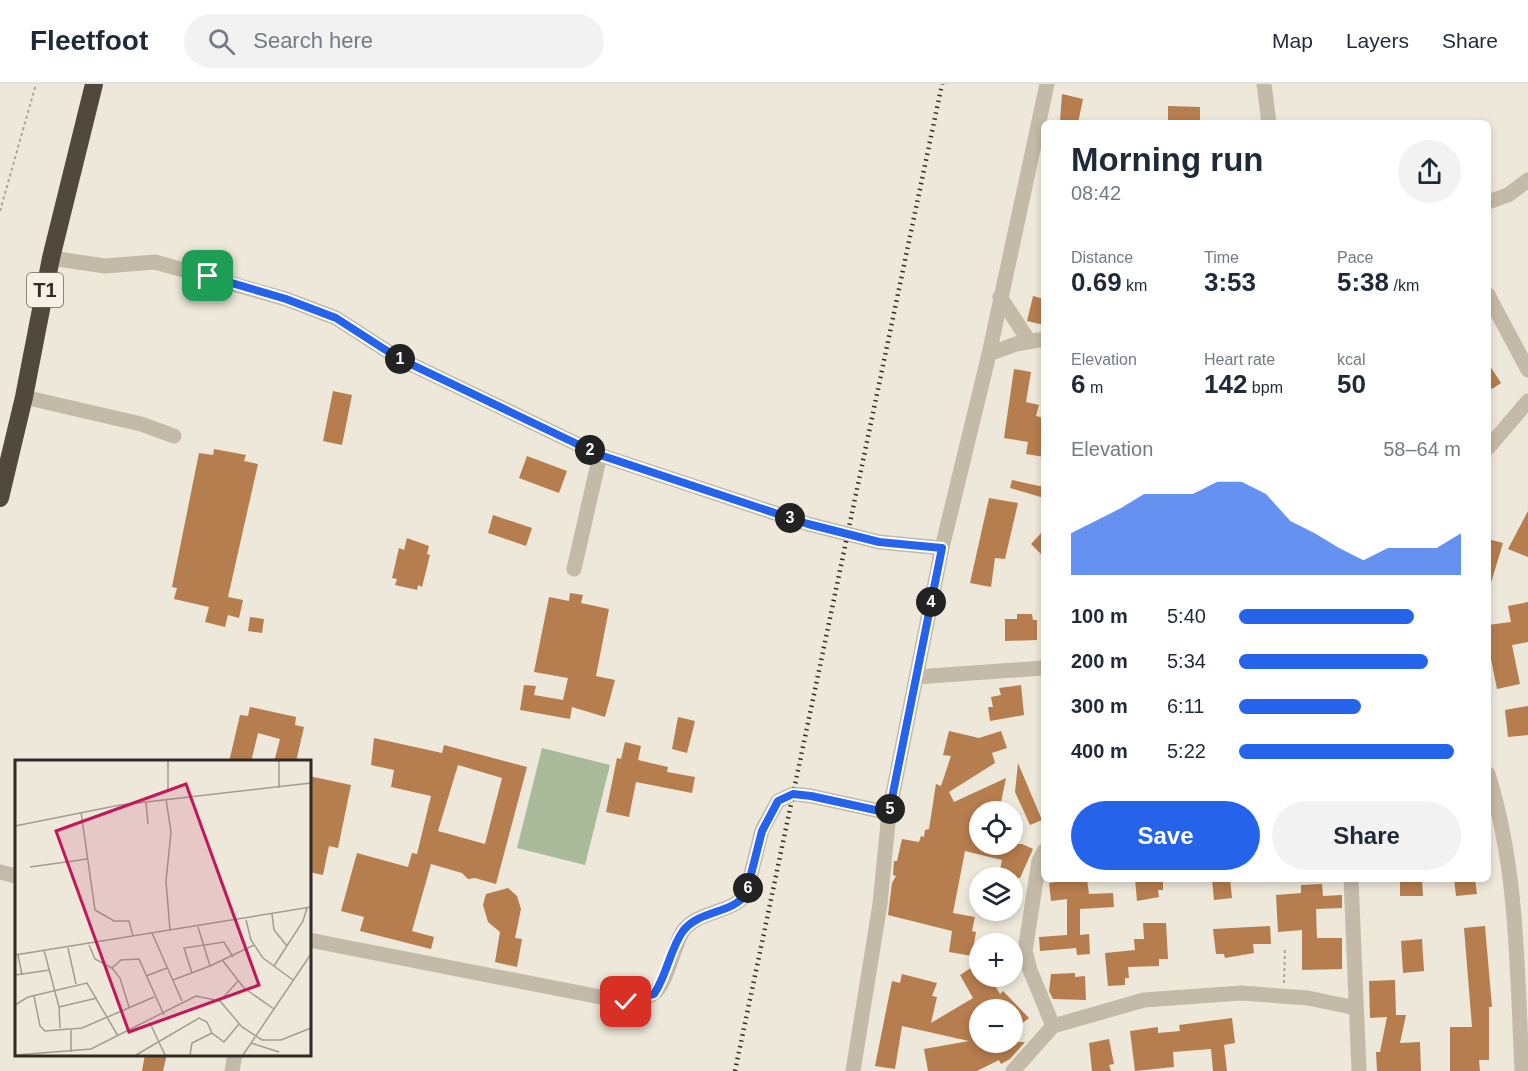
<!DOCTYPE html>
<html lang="en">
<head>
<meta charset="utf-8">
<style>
  body { margin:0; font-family:Arial,sans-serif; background:#f2f2f3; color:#1f2937; height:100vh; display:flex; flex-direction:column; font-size:22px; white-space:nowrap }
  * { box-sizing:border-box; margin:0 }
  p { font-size:20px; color:#747a83 }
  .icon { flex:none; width:33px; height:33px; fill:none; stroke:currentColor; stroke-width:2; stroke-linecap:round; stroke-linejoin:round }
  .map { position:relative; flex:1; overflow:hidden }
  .side { position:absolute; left:1041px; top:36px; width:450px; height:762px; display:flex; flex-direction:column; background:#fff; border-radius:9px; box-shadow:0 3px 9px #0003 }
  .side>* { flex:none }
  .controls { position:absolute; left:969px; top:717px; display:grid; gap:12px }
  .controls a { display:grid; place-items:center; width:54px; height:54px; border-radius:50%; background:#fff; box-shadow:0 3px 9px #0003; font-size:30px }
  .pin { position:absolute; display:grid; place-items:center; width:51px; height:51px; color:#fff; margin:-26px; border-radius:12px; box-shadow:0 3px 9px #0006 }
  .km { position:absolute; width:30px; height:30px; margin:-15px; border-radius:50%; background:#222; color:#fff; font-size:16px; line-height:30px; text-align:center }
  .round { display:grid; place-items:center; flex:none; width:63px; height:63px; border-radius:32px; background:#f2f2f3 }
  .summary { display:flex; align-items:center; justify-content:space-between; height:102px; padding:0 30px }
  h1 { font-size:33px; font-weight:700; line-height:45px }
  .stats { display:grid; grid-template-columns:repeat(3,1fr); gap:9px; height:102px; padding:6px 30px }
  .stats div { display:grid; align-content:center }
  .stats b { font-size:26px; font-weight:700 }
  .stats small { font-size:16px; font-weight:400 }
  .stats p { font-size:16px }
  .chart { height:168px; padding:12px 30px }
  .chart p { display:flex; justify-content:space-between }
  .chart svg { width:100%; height:108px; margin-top:6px; fill:#2563eb; opacity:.7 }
  .button { display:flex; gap:12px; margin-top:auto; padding:12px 30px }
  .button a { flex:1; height:69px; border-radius:36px; background:#2563eb; color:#fff; font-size:24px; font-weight:700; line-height:69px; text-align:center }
  .button a+a { background:#f2f2f3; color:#1f2937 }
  ul { padding:0 30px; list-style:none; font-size:20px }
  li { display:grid; grid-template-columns:96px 72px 1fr; align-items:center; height:45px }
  li i { height:15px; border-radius:8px; background:#2563eb }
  header { display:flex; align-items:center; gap:36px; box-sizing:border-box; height:84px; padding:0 30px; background:#fff; border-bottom:2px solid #e0e1e3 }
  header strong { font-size:28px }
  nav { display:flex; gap:33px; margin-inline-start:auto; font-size:21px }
  .search { width:420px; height:54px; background:#f2f2f3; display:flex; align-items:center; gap:15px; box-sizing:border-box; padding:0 21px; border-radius:33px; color:#747a83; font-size:22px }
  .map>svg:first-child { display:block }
  .pitch { fill:#a9ba9b }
  .building { fill:#b67d4e; fill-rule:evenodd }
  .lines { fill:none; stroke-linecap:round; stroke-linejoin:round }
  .path { stroke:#afa491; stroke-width:2; stroke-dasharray:3 3; stroke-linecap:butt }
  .minor { stroke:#c3baa7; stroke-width:15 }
  .highway { stroke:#51483e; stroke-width:18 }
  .rail { stroke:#312c26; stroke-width:4.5; stroke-dasharray:1.5 4.5; stroke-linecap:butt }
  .route-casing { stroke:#fff; stroke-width:12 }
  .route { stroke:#2563eb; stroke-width:8 }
  .labels { text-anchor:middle; stroke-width:4.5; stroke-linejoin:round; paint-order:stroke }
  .shield { fill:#f6f1e4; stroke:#6c675f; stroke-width:1.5 }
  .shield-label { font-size:20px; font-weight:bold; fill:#312c26 }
  .inset-road { fill:none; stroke:#a29d91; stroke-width:1.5 }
  .view { fill:#c2185b; fill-opacity:0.15; stroke:#c2185b; stroke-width:3 }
  .inset-edge { fill:none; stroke:#312c26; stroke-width:3 }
</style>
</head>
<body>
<header>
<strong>Fleetfoot</strong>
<div class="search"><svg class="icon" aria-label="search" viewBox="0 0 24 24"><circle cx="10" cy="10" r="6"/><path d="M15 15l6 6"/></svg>Search here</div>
<nav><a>Map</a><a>Layers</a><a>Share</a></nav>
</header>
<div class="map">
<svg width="1528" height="987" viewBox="0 0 1528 987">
  <rect width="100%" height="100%" fill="#ede8d9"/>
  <path class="pitch" d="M542 664 610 681 585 781 517 764Z"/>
  <path class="building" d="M1062 10 1083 15 1078 39 1060 37Z
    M1168 22 1200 23V37H1168Z
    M1033 212 1044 215V241L1027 237Z
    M1488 279 1501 299 1492 305 1488 299Z
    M1014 285 1031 288 1026 318 1039 321 1036 332 1044 334V373L1026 370 1028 358 1004 354Z
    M333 307 352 311 342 361 323 357Z
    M214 365 246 371 244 377 258 380 228 513 243 516 239 534 228 531 225 543 205 538 209 523 174 515 177 504 172 503 199 369 213 371Z
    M527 372 567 387 559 409 519 394Z
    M1012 396 1044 403V414L1010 404Z
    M989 414 1018 419 1005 475 995 474 991 503 970 499Z
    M1528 427V473L1508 465Z
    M493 431 532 444 526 462 488 449Z
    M1044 446V473L1031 460Z
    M407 454 429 462 427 470 430 471 422 503 418 501 417 506 395 501 397 495 392 494 399 464 404 466Z
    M1488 455 1503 459 1491 499H1488Z
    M570 509 583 511 581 519 609 525 596 592 615 596 605 633 572 623 570 635 520 626 524 601 536 602 534 611 563 616 568 594 534 588 549 513 569 517Z
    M1528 518V558L1512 561 1520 600 1497 605 1488 560V541L1511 538 1508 522Z
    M1017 530H1032L1033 536H1037V556L1005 557V535H1017Z
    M250 533 264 535 262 549 248 547Z
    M1021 601 1024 631 990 637 988 623H993L991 613 1001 611 999 604Z
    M1528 622V651L1508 653 1505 626Z
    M250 623 296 633 295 641 304 643 296 678H274L280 655 258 649 251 678H229L240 631 248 632Z
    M678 633 695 637 687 669 672 665Z
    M949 647 979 654 1001 647 1007 664 992 669 995 679 949 708 954 718 1006 694 999 728H980V760H1022L1033 765 1020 794H998L1002 776 965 767 953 829 975 833 972 847 976 848 972 872 949 868 952 847 888 831 892 799 896 792 893 791 894 777H897L902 755 919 758 921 752 924 753 925 746 929 745 936 700 941 702 951 672 943 671Z
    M374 654 442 669 444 661 527 683 496 800 475 794 468 795 462 789 431 780 412 847 434 853 431 865 360 847 364 833 341 827 357 769 408 783 412 769 417 770 431 712 391 703 394 686 371 681ZM458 681 502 694 485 760 438 747Z
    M625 658 641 662 638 676 668 683 667 688 695 693 692 709 636 698 629 733 606 728 617 674 621 675Z
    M1018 679 1042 736 1030 741 1015 708Z
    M309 692 351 701 338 764 329 762 323 791 309 788Z
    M1073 795H1087L1089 810 1113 809 1114 823 1080 825V851L1089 850 1090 870 1077 871 1076 864 1040 867 1039 853 1067 851V815L1051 817 1049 799Z
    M1135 795H1163V806H1158L1159 813 1137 817Z
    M1212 795H1230L1232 814 1214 816Z
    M1400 795H1422L1423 812H1400Z
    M1454 795H1475L1477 810 1456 812Z
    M1322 800 1323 812 1342 811V824L1316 825 1317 854H1342V885L1302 886V846L1278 848 1276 811 1301 809V801Z
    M508 804 517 812 521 825 515 854 522 855 517 883 495 878 500 848 488 838 483 821 486 810Z
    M1143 839H1166L1168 875H1159V882L1128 883 1129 894H1125V901L1108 902 1105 869 1135 866 1134 855H1144Z
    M1270 842 1271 860H1253L1254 869 1225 874 1224 870H1216L1213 845Z
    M1485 842 1492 923H1489V976H1479L1480 987H1450V943H1472L1464 844Z
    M1422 855 1424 887 1403 889 1401 857Z
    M980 878V892H989L1000 910 1003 907 1029 934 1019 942 1012 934V926H980V958H1025L1010 975 1001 980 999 976 977 987H928L924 965 969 957 902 942 895 985 875 982 892 897 900 899 902 890 937 899 932 912 937 913 931 939 973 914 960 891Z
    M1075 889V893L1085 892 1086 916 1053 915 1049 907 1051 890Z
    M1395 896 1396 931H1406L1400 959 1420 958 1421 987H1377L1376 968H1380L1387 933 1370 934 1369 897Z
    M1232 934 1235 959 1224 961 1227 987H1213L1211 965 1173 968 1174 983 1135 987 1130 947 1158 943V949L1180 947 1179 941Z
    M1109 955 1114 980 1109 981 1111 987H1092L1089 959Z
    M145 970H167L163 987H142Z"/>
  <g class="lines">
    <path class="path" d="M0 127 36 0
      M1284 899 1285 865"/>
    <path class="minor" d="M1264 0 1269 39
      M1488 118 1508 111 1528 96
      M51 174 105 182 155 178 286 215 336 234 398 274 600 371 808 440 879 458 942 464
      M1488 211 1528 286
      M1000 213 1029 257
      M989 270 1016 260 1044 255
      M24 313 141 340 174 352
      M1488 364 1528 317
      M574 485 600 371
      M916 593 1044 584
      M1488 690C1518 785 1517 888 1522 987
      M1044 767 1039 777 1025 867 1030 886 1053 942
      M0 788 16 792
      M1351 795 1359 987
      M309 856 626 918C634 916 646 915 653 910 667 901 673 862 683 847 698 826 732 830 746 810L762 746 778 717 793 710 811 712 889 729
      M232 987 235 970
      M853 987 880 820 889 729 942 464 989 270 1047 0
      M1013 987 1053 942 1144 916 1241 909 1308 914 1356 924"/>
    <path class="highway" d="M0 414 24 313 51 174 94 0"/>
    <path class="rail" d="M735 987 942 0"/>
  </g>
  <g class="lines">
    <g class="route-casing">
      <path id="route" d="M208 192 286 215 336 234 398 274 600 371 808 440 879 458 942 464 889 729 811 712 793 710 778 717 762 747 746 810C732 830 699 826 683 847 670 865 667 891 654 910L626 918"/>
    </g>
    <use href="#route" class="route"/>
  </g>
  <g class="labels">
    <rect class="shield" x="27" y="189" width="36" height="34" rx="4.5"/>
    <g class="shield-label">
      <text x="45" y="213">T1</text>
    </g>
  </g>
  <g transform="translate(15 676)">
    <rect width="296" height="296" fill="#ede8d9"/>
    <path class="inset-road" d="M264 28V1M153 30V1M151 39 156 72 151 121 155 170M131 42 133 64M66 52 80 150 99 161H114L118 176M0 66 105 45 296 23M15 107 72 99M257 154 259 170 272 186M231 160 236 180 248 198 278 220M137 173 167 241M74 185 80 199 97 208 105 218 114 247M53 188 61 224M29 190 44 247 45 268M0 195 296 147M3 195 7 215M208 201 229 228 259 249M195 206 239 185M259 206 288 161 292 148M97 208 106 200 124 199 149 255M177 213 169 188 209 182 218 197M0 215 35 210M131 216 152 208M158 220 195 206 183 167M19 236 25 266 30 271 67 268 139 237M205 241 223 221M0 245 13 237 72 223 103 276M44 247 82 238M135 263 150 295M56 269V292M236 283 264 292M1 295 76 289 181 236 205 241 227 267 247 280H266L296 268M121 295 184 258 192 262 197 273 209 282 224 264M175 295 177 283 197 273M228 295 296 194"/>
    <path class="view" d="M171 24 244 225 114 272 41 71Z"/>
    <rect width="296" height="296" class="inset-edge"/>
  </g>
</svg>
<div class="controls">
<a><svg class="icon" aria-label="locate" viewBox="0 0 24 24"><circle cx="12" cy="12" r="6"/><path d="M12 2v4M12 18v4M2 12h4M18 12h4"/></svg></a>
<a><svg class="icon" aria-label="layers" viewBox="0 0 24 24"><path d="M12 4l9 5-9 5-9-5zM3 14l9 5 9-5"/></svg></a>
<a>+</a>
<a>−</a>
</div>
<div class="pin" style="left:208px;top:192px;background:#1e9e55"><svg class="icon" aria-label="arrive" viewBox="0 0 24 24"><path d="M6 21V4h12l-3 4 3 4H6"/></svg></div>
<div class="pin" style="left:626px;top:918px;background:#d93025"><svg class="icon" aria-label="check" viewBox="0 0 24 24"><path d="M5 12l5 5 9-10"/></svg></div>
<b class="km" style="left:400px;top:275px">1</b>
<b class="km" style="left:590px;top:366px">2</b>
<b class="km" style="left:790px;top:434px">3</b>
<b class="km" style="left:931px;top:518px">4</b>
<b class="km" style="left:890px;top:725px">5</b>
<b class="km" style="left:748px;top:804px">6</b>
<section class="side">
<div class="summary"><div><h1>Morning run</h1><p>08:42</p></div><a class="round"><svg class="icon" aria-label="share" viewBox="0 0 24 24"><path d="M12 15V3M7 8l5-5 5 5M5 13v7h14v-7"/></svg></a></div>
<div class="stats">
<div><p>Distance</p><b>0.69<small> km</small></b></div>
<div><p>Time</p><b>3:53</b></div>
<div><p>Pace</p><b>5:38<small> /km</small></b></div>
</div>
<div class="stats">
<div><p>Elevation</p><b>6<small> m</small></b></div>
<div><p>Heart rate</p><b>142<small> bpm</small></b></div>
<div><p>kcal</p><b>50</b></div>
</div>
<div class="chart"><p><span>Elevation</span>58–64 m</p>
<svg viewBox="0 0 160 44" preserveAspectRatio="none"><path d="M0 44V27L10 22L20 17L30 11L40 11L50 11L60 6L70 6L80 11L90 22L100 27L110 33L120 38L130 33L140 33L150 33L160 27V44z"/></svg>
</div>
<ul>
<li><b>100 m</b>5:40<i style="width:79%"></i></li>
<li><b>200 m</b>5:34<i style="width:85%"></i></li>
<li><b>300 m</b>6:11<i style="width:55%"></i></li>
<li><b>400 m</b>5:22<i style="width:97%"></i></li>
</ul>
<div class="button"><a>Save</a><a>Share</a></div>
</section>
</div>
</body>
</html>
